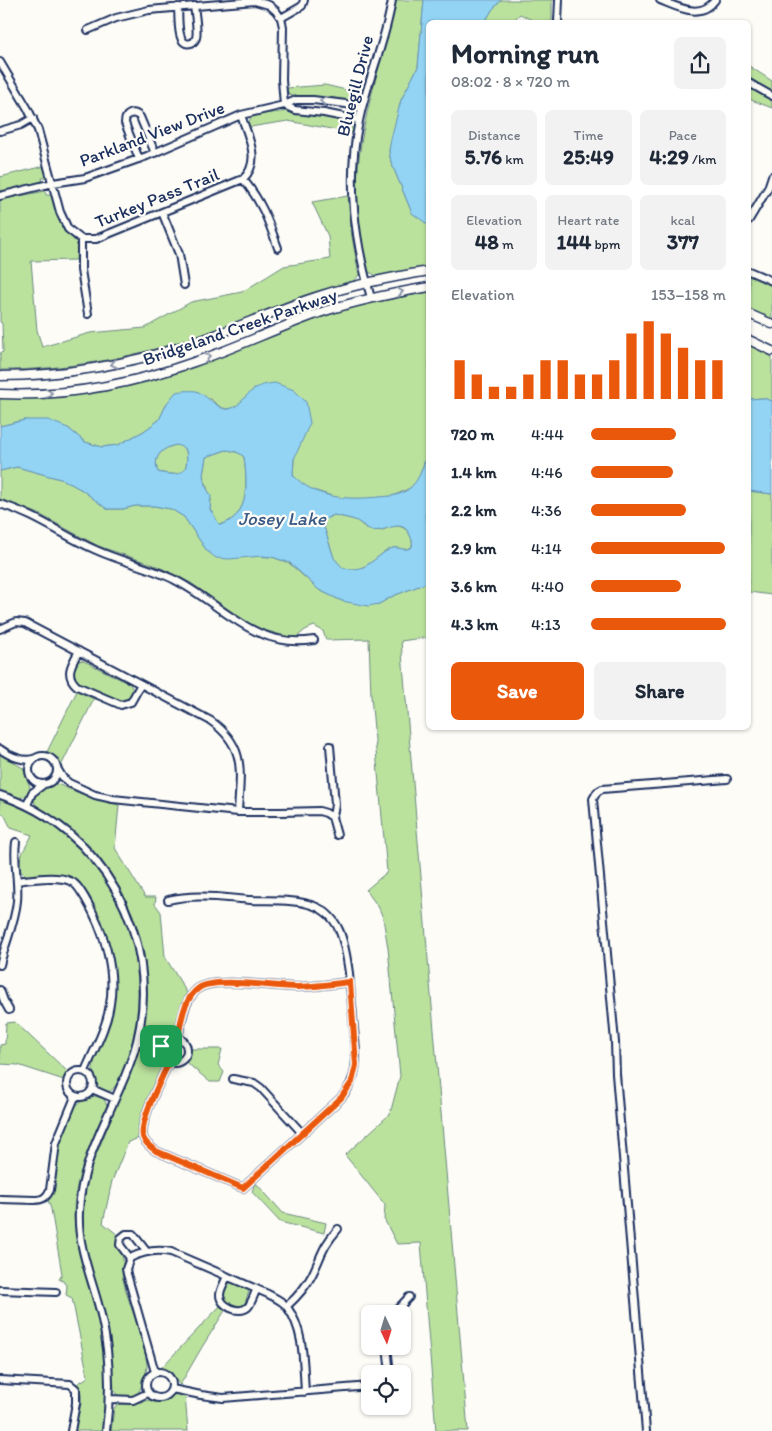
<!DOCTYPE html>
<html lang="en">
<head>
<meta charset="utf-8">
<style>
  body { margin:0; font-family:Itim,sans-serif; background:#f2f2f3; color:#1f2937; height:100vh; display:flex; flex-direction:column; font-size:19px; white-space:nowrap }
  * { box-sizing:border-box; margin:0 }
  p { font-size:16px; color:#747a83 }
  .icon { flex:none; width:28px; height:28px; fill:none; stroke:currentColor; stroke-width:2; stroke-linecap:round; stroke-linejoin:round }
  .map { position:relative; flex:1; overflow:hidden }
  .side { position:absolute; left:426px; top:20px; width:325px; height:710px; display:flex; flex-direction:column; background:#fff; border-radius:8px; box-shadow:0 1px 4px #0004 }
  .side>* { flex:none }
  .needle { width:32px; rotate:176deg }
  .fabs { position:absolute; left:361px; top:1305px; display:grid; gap:10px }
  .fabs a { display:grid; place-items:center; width:50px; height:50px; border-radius:8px; background:#fff; box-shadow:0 1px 4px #0004; font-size:25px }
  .pin { position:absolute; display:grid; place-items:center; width:42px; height:42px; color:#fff; margin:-21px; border-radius:10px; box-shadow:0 2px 8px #0006 }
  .round { display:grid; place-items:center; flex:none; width:52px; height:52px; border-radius:8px; background:#f2f2f3 }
  .head { display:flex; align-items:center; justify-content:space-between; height:85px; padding:0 25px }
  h1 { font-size:28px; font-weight:700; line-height:38px }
  .metrics { display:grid; grid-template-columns:repeat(3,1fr); gap:8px; height:85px; padding:5px 25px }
  .metrics div { display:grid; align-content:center; border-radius:8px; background:#f2f2f3; text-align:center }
  .metrics b { font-size:21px; font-weight:700 }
  .metrics small { font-size:14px; font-weight:400 }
  .metrics p { font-size:14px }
  .chart { height:140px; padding:10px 25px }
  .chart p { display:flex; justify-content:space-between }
  .chart svg { width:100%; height:90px; margin-top:5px; stroke:#ea580c; stroke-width:6 }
  .primary-button { display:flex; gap:10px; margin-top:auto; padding:10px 25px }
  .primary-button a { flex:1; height:58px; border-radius:8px; background:#ea580c; color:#fff; font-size:20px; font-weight:700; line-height:58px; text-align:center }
  .primary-button a+a { background:#f2f2f3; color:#1f2937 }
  ul { padding:0 25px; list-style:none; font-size:16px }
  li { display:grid; grid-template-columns:80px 60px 1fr; align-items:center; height:38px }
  li i { height:12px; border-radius:6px; background:#ea580c }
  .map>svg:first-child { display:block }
  .green { fill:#bbe29d; stroke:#6b887e }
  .water { fill:#93d4f4; stroke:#6392b8; fill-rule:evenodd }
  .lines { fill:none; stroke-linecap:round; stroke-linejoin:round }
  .minor-casing { stroke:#1b2f5e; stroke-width:10 }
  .major-casing { stroke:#1b2f5e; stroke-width:11 }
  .minor { stroke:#fdfcf7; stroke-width:6 }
  .major { stroke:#fdfcf7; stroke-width:8 }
  .oneway { stroke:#8c96aa }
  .route-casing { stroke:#fff; stroke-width:10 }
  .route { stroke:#ea580c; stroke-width:6 }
  .labels { text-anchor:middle; stroke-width:4.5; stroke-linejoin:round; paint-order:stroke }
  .street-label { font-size:18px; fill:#1b2f5e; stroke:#fdfcf7 }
  .water-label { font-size:19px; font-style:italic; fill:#395884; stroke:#fdfcf7 }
</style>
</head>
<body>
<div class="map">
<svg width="772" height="1431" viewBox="0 0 772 1431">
  <rect width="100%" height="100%" fill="#fdfcf7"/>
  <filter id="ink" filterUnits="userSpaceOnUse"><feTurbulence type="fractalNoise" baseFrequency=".02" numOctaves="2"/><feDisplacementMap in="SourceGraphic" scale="10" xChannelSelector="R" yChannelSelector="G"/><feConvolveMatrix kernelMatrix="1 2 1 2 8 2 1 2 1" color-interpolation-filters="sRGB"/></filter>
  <g filter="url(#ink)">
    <path class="green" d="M396 0H424L418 67 401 100 389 151 391 162 412 213 429 224V267L377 276 369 272C363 260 362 245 360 231 350 169 366 115 382 55 387 37 393 19 396 0Z
      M501 0H552V22H536L520 14 512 22H485L492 10Z
      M749 66 772 81V91L749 78Z
      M325 85 363 94 361 98 356 102 329 97 291 96 288 93 287 88Z
      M749 88 772 101V108L749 99Z
      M290 111 320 114 347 120 351 122 350 127 354 128 353 133 288 121 250 127 248 123 253 115Z
      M45 166 46 177 42 178 43 181 0 191V177Z
      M45 191 46 195H51L57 217 63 229 77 243 76 260 31 261 37 330 42 347 90 333 145 328 191 302 242 292 284 266 330 259 328 236 312 202 348 196 351 231 359 275 354 281C329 288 304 294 281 304 254 314 229 326 202 335 138 357 68 370 0 370V353L3 352 2 323 0 322V200Z
      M749 276 772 286V320L749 309Z
      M429 292V449L418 480 410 488 393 496 363 499 338 498 313 490 301 484 293 475 294 459 252 391C239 406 228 418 211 399L167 403 159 420 144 431 118 445 102 447 85 442 68 428 25 420 0 426V397L109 387 302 322 355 306Z
      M749 344 772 354V401L763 398 749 399Z
      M176 445 182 446 186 450C190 475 179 477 158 472 152 457 162 448 176 445Z
      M226 450C234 451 239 452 244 457 247 482 251 516 220 525 215 520 215 514 210 510L211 500 203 475 206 457Z
      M17 467 64 480 82 490 107 509H123L135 506H154L171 509 184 517 207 551 248 556 272 557 289 563 319 590 342 601 379 604 393 596 429 582V637L401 641 468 1431H436L421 1243 397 1244 384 1219 385 1205 345 1155 390 1114 400 1076 388 948 383 918 379 908 366 890 387 872 371 696 369 639 326 640 323 631 314 626 305 630 297 637 292 638 261 629 248 623 191 583 157 566 98 546 37 513 0 500V471Z
      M749 491 772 494V595L749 592Z
      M334 515 356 520 366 528 382 531C385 529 389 526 393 526 405 524 414 536 412 547 403 552 401 547 393 548 389 549 385 552 382 554 367 565 362 572 342 568L334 558 324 527V522L327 518Z
      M82 660 130 684 133 690 129 700 118 703 77 682C71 675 73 670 77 662Z
      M77 691 94 699 59 770 54 759 46 754Z
      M0 754 23 768 30 787 26 796 19 798 0 791Z
      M57 784 94 799 119 805 115 848 145 897H156L155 904 161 912 165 957 187 993 173 1032 157 1041 148 1040 143 1036C142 1027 145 1018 146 1010 148 997 147 984 146 972 141 917 114 866 73 830 61 820 47 814 35 804 32 791 46 785 57 784Z
      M0 799C19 807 38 815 54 827 122 875 152 961 132 1042 129 1055 121 1085 109 1092 75 1082 105 1038 111 1016 115 1005 116 994 115 983 114 956 95 878 64 875 50 874 30 881 20 871 17 857 26 848 32 835L11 828 4 814H0Z
      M15 1022 69 1073 64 1080 18 1065 0 1064V1045L5 1044 6 1023Z
      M144 1047C155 1050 162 1058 161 1071L140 1122 139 1138 128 1142 112 1181 103 1223 118 1235C112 1249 122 1249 123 1260 124 1266 121 1272 123 1279 129 1307 144 1336 147 1364 148 1369 141 1389 138 1393 131 1400 116 1400 114 1389L110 1342 106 1320 85 1243 83 1230V1205L84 1192 91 1167 130 1073 138 1051Z
      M190 1049H222L218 1065 224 1072 220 1082H210L186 1062 188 1059Z
      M95 1096 104 1099 107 1106C104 1116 98 1127 94 1137 83 1162 74 1186 74 1214 74 1248 88 1281 97 1314 106 1352 108 1392 102 1431H73C77 1415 87 1399 77 1384L88 1377 72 1298 66 1295 67 1286 63 1281 59 1279 62 1274 51 1209 47 1197 59 1143 74 1107 82 1101Z
      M255 1182 283 1213 326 1223 324 1233 280 1222 252 1192Z
      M231 1283 249 1291 245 1303 241 1306H232L224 1300 223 1293 227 1285Z
      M221 1305 226 1309 202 1347 180 1385 170 1373 161 1368Z
      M180 1394 185 1395 188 1431H111L114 1408 118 1404H132L149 1400 160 1402 174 1395Z"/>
    <path class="water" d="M424 0H501L492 10 485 22H429V224H427L412 213 391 162 389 151 391 139 401 100 418 67Z
      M275 383 294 390 306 402 310 423 294 459 293 475C315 499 348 500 379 497 391 496 401 496 411 487 421 478 424 462 429 449V505L425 516 429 526V582L393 596 379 604 368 606 342 601 319 590 290 563 272 557 262 556 229 559 216 558 207 551 184 517 171 509 154 506H135L123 509H107L82 490 64 480 17 467 0 471V426L25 420H48L68 428 85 442 102 447 118 445 144 431 159 420 167 403 176 392C182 391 190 390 196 391 207 395 219 411 229 409 241 406 244 396 253 390 260 385 267 384 275 383ZM176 445 182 447 186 450C190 475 179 477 158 472 152 457 162 448 176 445ZM226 450C234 451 239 452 244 457 247 482 251 516 220 525 215 520 215 514 210 510L211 496 205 485 203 475 206 457ZM334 515C341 517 351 518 357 521 362 524 366 528 371 530 385 534 401 516 410 535 412 540 413 542 412 547 403 552 402 547 393 548 389 549 385 552 382 554 367 565 362 572 343 568L334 558 324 527V522L327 518Z
      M763 398 772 401V494L749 491V399Z"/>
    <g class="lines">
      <g class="minor-casing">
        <path id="minor" d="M660 0C678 7 701 20 715 0
          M178 7C179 16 176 48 191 43 193 43 195 40 196 38 198 31 195 14 194 6
          M281 18 302 6 304 0
          M558 22 559 0
          M88 30 116 18 149 10 255 1 269 5 276 11 281 18 283 27 282 80 284 105
          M0 62 28 109 38 130 60 212 68 229 81 239H96L243 179C262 161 248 137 241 115
          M749 83 772 96
          M284 105 295 110 324 113 359 120
          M0 131 21 125 33 118
          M139 159 125 123C125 114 133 110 140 117L155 153
          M243 179C262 202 268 220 278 248
          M0 196 53 183 85 178 147 156 241 115 284 105 296 100H313L346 104 362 108
          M162 212 179 254 184 285
          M749 220 768 188 772 176
          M81 239V270L88 314
          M749 271 772 281
          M371 298C355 241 346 181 359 121 367 81 386 41 392 0
          M0 504C37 515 62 535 96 550 122 562 150 567 175 580 222 604 255 650 314 640
          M0 629 16 622 25 623 211 721C247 747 240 772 238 812
          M79 651C72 663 64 675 77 686L121 705 131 702 141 684
          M330 746 335 804 334 811 332 817 337 835
          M0 749C9 756 25 763 36 758
          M29 770a14 14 0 1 1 28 0a14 14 0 1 1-28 0Z
          M57 768 63 778 69 783 95 795 113 799 238 812H281L319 811 326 813 332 817
          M0 795C101 827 163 937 137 1041 122 1099 81 1150 79 1212 77 1247 93 1281 101 1315 110 1353 111 1392 106 1431
          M27 805 32 793 44 784
          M17 881C31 879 57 875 70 881 77 883 81 892 85 898 103 928 116 968 110 1004 107 1027 94 1050 85 1071
          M168 900C195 893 224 898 251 900 269 901 290 899 308 904 341 912 345 944 349 973 350 988 352 1003 353 1018 355 1048 363 1073 341 1098L243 1188 156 1151C151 1147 145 1144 143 1137 139 1121 162 1078 169 1062
          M0 965C5 943 15 923 17 901 19 881 13 862 16 842
          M0 990 4 1001 9 1010
          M161 1050a13 13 0 1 1 26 0a13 13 0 1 1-26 0Z
          M178 1037C182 1021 184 998 199 988 216 977 274 987 295 987 313 987 332 984 350 982
          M137 1041 161 1046
          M67 1084a13 13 0 1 1 26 0a13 13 0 1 1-26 0Z
          M233 1079 254 1083 261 1088 302 1133
          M92 1089 115 1099
          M0 1199 35 1200C43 1200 47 1197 50 1190L56 1143 75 1097
          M130 1258C142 1252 157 1249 171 1252L268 1294C275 1298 283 1301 287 1307 305 1331 303 1364 305 1392
          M130 1258 126 1269 127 1274 155 1372
          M130 1258 120 1245 121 1238 126 1234H133L147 1252
          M227 1276C225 1282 220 1289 220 1295 220 1306 239 1315 248 1307 252 1302 254 1294 257 1289
          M0 1290 56 1292
          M287 1306C297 1297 306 1287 312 1275 322 1255 322 1247 338 1229
          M393 1314 409 1297
          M387 1346 390 1374
          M146 1385a13 13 0 1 1 26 0a13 13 0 1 1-26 0Z
          M0 1380 70 1384 76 1389V1403L71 1431
          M172 1389 201 1395 223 1398 370 1386
          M110 1399 133 1400 148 1393
          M646 1431 616 1074 615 1042 593 799 597 792 602 789 727 779"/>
      </g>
      <g class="major-casing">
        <path id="major" d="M749 314 772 324
          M749 340 772 351
          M0 376C64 376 129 364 190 344 235 329 277 309 322 295 357 284 392 277 429 271
          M0 394C66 397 132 384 194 362 238 347 281 326 325 311 359 300 394 293 429 287"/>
      </g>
      <use href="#minor" class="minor"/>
      <use href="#major" class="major"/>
    </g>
    <defs><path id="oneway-chevron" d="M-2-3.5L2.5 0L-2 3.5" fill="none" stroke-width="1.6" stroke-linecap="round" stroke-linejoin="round" transform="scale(1.25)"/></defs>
    <g class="oneway">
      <use href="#oneway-chevron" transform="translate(323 101) rotate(-173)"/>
      <use href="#oneway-chevron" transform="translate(400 292) rotate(-11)"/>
      <use href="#oneway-chevron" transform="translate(207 357) rotate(-21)"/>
      <use href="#oneway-chevron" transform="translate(114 364) rotate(168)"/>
      <use href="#oneway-chevron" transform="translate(49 393) rotate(-4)"/>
    </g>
  </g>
  <g class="lines" filter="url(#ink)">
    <g class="route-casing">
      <path id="route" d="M350 982 356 1065 352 1082 341 1098 243 1188 156 1151C151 1147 145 1144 143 1137 139 1121 162 1078 169 1062L162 1056 161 1045 169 1037H178C181 1021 184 998 199 988 215 977 274 987 295 987 313 987 332 984 350 982Z"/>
    </g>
    <use href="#route" class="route"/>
  </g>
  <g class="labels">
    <g class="street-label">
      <text transform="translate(355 86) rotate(-76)" y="6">Bluegill Drive</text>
      <text transform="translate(152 134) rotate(-21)" y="6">Parkland View Drive</text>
      <text transform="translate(157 198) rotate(-22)" y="6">Turkey Pass Trail</text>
      <text transform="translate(240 327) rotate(-19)" y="6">Bridgeland Creek Parkway</text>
    </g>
    <g class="water-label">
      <text x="282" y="525">Josey Lake</text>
    </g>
  </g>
</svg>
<div class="fabs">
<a><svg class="needle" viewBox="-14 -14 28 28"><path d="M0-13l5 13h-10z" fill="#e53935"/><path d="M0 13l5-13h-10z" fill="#747a83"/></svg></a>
<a><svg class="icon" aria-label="locate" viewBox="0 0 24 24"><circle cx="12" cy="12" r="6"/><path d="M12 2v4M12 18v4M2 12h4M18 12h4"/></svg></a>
</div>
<div class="pin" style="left:161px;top:1046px;background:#1e9e55"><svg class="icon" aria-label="arrive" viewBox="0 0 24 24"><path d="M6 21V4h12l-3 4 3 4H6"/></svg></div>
<section class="side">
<div class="head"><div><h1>Morning run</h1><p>08:02 · 8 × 720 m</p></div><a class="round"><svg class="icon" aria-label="share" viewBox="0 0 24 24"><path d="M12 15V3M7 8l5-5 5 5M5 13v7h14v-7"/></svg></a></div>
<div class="metrics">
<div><p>Distance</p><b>5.76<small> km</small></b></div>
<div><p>Time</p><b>25:49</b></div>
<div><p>Pace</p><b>4:29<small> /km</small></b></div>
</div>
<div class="metrics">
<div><p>Elevation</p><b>48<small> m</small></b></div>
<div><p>Heart rate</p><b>144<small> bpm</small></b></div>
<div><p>kcal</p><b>377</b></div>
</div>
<div class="chart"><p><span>Elevation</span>153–158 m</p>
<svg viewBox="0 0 160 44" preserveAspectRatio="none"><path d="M5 44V25M15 44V32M25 44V38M35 44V38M45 44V32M55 44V25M65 44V25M75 44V32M85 44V32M95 44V25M105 44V12M115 44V6M125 44V12M135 44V19M145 44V25M155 44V25"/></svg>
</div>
<ul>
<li><b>720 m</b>4:44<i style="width:63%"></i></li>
<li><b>1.4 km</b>4:46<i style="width:61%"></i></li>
<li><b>2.2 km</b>4:36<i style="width:70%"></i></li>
<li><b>2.9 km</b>4:14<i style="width:99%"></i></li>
<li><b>3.6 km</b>4:40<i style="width:67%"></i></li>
<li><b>4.3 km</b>4:13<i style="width:100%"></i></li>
</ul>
<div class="primary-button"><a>Save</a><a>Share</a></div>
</section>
</div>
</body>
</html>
